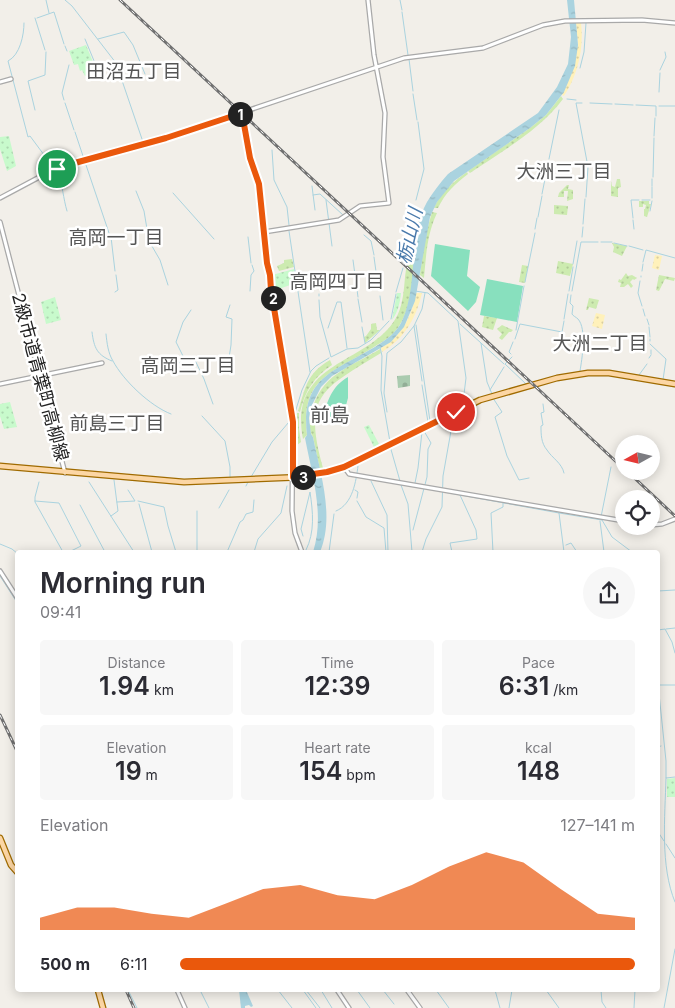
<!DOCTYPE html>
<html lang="en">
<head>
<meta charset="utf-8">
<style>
  body { margin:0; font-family:Inter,"Noto Sans JP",sans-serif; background:#f7f7f7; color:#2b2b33; height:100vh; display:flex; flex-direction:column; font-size:19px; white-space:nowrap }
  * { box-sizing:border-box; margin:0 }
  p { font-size:16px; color:#7c7c81 }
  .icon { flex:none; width:28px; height:28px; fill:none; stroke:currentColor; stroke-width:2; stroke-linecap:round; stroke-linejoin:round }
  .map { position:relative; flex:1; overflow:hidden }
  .side { position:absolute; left:15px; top:550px; width:645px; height:442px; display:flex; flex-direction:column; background:#fff; border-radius:5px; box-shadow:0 2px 12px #0003 }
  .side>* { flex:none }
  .needle { width:32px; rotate:262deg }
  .fabs { position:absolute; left:615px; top:435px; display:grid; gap:10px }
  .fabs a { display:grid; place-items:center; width:45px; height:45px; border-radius:50%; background:#fff; box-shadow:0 2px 12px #0003; font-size:25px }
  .pin { position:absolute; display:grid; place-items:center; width:42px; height:42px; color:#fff; margin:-21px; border:2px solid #fff; border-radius:50%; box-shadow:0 1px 5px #0007 }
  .km { position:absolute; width:25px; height:25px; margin:-12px; border-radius:50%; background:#222; color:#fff; font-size:14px; line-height:25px; text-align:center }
  .round { display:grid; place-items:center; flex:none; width:52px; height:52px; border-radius:26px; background:#f7f7f7 }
  .overview { display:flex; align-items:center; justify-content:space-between; height:85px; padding:0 25px }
  h1 { font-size:28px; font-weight:600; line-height:38px }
  .metrics { display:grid; grid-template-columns:repeat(3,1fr); gap:8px; height:85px; padding:5px 25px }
  .metrics div { display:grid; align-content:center; border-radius:5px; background:#f7f7f7; text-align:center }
  .metrics b { font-size:25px; font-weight:600 }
  .metrics small { font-size:14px; font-weight:400 }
  .metrics p { font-size:14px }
  .chart { height:140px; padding:10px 25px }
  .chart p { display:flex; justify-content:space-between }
  .chart svg { width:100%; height:90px; margin-top:5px; fill:#ea580c; opacity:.7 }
  ul { padding:0 25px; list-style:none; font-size:16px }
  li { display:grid; grid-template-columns:80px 60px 1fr; align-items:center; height:38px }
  li i { height:12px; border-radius:6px; background:#ea580c }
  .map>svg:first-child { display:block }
  .grass { fill:url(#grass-dots) }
  .sand { fill:url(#sand-dots) }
  .cemetery { fill:url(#cemetery-stones) }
  .park { fill:url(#park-dots) }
  .pitch { fill:#88e0be }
  .water { fill:url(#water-ripples) }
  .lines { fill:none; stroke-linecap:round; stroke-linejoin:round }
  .stream { stroke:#aad3df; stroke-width:1 }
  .minor-casing { stroke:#a9a9a9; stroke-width:5.5 }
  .major-casing { stroke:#a06b00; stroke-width:7 }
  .minor { stroke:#fff; stroke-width:3 }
  .major { stroke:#fcd6a4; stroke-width:4.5 }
  .rail-casing { stroke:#707070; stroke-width:3 }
  .rail { stroke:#fff; stroke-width:1; stroke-dasharray:4; stroke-linecap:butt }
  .route-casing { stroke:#fff; stroke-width:10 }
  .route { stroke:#ea580c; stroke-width:6 }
  .labels { text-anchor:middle; stroke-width:5; stroke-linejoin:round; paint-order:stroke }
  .street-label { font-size:18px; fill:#222; stroke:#fff }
  .neighbourhood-label { font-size:19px; fill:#555; stroke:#fff }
  .water-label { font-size:19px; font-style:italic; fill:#4a7aab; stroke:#fff }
  .quarter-label { font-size:20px; fill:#555; stroke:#fff }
</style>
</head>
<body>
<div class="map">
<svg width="675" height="1008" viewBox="0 0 675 1008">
  <defs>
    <pattern id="grass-dots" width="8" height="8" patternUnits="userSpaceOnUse" patternTransform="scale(1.25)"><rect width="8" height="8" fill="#cdebb0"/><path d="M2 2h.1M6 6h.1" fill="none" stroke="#b0c997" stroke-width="1.8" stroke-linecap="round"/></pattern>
    <pattern id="sand-dots" width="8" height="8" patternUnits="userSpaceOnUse" patternTransform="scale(1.25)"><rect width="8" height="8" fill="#fff1ba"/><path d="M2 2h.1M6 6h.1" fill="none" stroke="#dacea0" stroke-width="1.8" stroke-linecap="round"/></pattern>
    <pattern id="cemetery-stones" width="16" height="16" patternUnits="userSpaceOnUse" patternTransform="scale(1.25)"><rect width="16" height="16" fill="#aacbaf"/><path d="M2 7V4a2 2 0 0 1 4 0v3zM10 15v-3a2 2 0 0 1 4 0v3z" fill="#92ae96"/></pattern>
    <pattern id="park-dots" width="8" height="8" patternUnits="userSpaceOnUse" patternTransform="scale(1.25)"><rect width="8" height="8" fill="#c8facc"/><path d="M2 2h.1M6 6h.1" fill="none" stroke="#acd6af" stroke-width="1.8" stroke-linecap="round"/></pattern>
    <pattern id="water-ripples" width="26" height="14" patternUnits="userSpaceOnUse" patternTransform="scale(1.25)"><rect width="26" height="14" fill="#aad3df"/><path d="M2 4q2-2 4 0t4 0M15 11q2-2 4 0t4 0" fill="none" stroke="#92b5bf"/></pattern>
  </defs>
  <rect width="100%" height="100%" fill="#f2efe9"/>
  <path class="grass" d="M561 96 563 99C539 131 502 151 470 173L468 171 530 128 546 115Z
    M467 172 468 174C455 184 445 193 438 208H434C440 193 454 181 467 172Z
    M617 179H620L621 187 618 188V197L611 196V181L612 186 615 187Z
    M567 185H569L568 189 573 190V199L567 201 568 191H564V197H558L559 193Z
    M639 201H649V204H651L647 217 644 216V209H645L646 205 643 204V207H639Z
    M554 205 568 206 567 215 554 214Z
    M418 209 424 211C421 218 418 225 417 232 413 261 415 305 397 329 391 337 382 342 374 347 333 373 300 377 307 435L303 439C287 358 374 365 398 314 403 303 404 289 405 277 408 254 411 231 418 209Z
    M432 212 437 213C427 234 426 256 424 278L420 275 424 241Z
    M612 243 627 246 622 256 613 252 614 247Z
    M292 259 294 267 279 271 277 266 284 263V260Z
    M558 261 573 264 570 276 556 273Z
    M522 265 528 266 525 283 519 282Z
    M626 273 628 276 632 275 637 278 634 280 633 279 630 282 633 286 631 288 628 284 624 287H620L621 283 618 282 619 279 621 280Z
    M659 275 675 278 674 281 665 279 659 291 656 290Z
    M589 298 599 300 596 309 589 307 588 310H586Z
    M484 316 497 318 493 330 482 327Z
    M376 323 377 330H380L365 343 364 337 366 336 371 329V324Z
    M502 325 513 330 511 332H509L502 340 499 338 502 334 497 329Z
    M380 349 381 353C323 389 302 394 323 468L320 470 313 437C309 431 309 421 311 414 320 374 349 368 380 349Z
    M330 360 332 365C314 377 305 391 300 412L298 411C306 387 306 374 330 360Z
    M297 413H299V429L301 442 296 446 294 419Z"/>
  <path class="sand" d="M576 23H581C584 48 578 75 564 96L562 95 578 45Z
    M655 255 662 256 659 270 652 268Z
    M416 293H422C416 318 405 338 382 352L381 348C402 336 412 316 416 293Z
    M596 313 605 315 602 329 592 326Z"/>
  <path class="cemetery" d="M410 375V386L398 388 397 376Z"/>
  <path class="park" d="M86 45 96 69 85 76 82 70 80 71 78 64 74 65 69 51Z
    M9 136 16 166 7 171 0 149V137Z
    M294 269 296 283 273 291 272 275Z
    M397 293H401C400 303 398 312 392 320Z
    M55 297 61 320 46 324 41 302Z
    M10 402 17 427 4 429 0 416V404Z
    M369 425 379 444 374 447 364 427Z
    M675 778V797H667V779Z"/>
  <path class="pitch" d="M435 244 470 250 467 276 480 287 476 302 468 311 431 276Z
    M487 279 523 286 517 322 480 315Z
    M348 377V398L342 420 323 418C327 401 332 386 348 377Z"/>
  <path class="water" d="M567 0H574L578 45 575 66 564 92 546 115 530 128 454 181 437 202 430 217 415 301 404 327 391 342 332 376 321 387 313 403 309 418 311 434 313 437C320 473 335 516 320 552H313C325 515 312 475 305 438L307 435C300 376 336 371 378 345 387 339 397 332 402 321 419 284 407 238 427 202 433 192 440 183 448 174L538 113 557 87 568 64 571 37Z
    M239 990H246L253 1006 251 1007 249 1005 245 1006V1008H241Z"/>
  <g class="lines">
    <path class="stream" d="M46 0 49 13
      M65 0 72 6 116 63 143 142
      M400 0 402 10
      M402 12 408 55
      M35 18 45 50
      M37 18 54 12 64 44
      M24 23C24 35 20 55 8 61L28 137 30 136 53 167
      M85 39 97 68
      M98 39 124 32 133 45 145 74
      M65 46 67 51
      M409 59 413 91
      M580 68 584 52 586 23
      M660 70 666 57 665 52
      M659 92 660 73
      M413 94 417 120
      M567 99 576 100
      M64 100 62 93 69 65
      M65 103 74 130
      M582 103H576L588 167 586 197
      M590 103 612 104
      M615 104 633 105
      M636 105 656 106V116
      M659 106H675
      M35 110 28 81 45 75 46 52
      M75 132 84 159
      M654 136 655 118
      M272 150 274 180 287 207 289 225
      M549 159 559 110
      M85 162 109 233
      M57 174C63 184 63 198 67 211
      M545 177 548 162
      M653 177 654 138
      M312 186 315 210
      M652 186V179
      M136 191 144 211 149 241 160 260 168 285
      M173 193 214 239
      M542 194 545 179
      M313 195 320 194 343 215
      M652 198V187
      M326 200 332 246
      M416 200 424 169 418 122
      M642 200H650
      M650 211 652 201
      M538 217 542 196
      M633 218 631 200H639
      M633 220 634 229
      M583 224 585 199
      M535 229 537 218
      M289 231 310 372
      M364 235 371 241 374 255
      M111 237 115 271
      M248 237 251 263
      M582 237 583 227
      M601 242H612
      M614 243 627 246
      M629 246 643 250
      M374 257 378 286
      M353 260 358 297
      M643 262 646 250 675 258
      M573 264 577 241
      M642 271 643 264
      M641 277V276
      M640 281 638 293 642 306
      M525 282 535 233
      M250 291 251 275 254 271 252 265
      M415 291 428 293 458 321 466 378 464 394 455 410
      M569 291 573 267
      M572 291 581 242H598
      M115 292 118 290 116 275
      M396 292 403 268
      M319 294V296
      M571 295 570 303 573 306 572 314C573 316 576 317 578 319 587 329 582 359 580 371
      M380 296 383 320
      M358 299 362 322
      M319 300 320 317 331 357 347 349 358 348 371 340 389 321
      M643 309 645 316
      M391 319 396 294
      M564 319 568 294
      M647 319 649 325
      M460 324 481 343 487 382 492 394
      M416 325 430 421
      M362 327 365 343
      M649 327 650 337
      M328 328 337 302H341L347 348
      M516 330 524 286
      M92 332C94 348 97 355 112 361
      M106 334C107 343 108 353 113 361 123 380 150 406 171 414
      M515 339 520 324 562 332 564 321
      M650 339V341
      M481 343 504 364
      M650 344 666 359 663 380
      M380 347 382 356 381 390 390 442
      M511 354 509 352 513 342
      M651 354V350
      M512 357 505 364 526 384
      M194 358 204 379 213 404
      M649 358 651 355
      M179 363 185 360 176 342 183 322 191 310
      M227 371 231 345 232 319 226 317 230 305
      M639 375 647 364
      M422 381 414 326 422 309 425 293
      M422 385 428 422
      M490 390 504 367
      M493 398 502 412 495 417 507 456 519 480 529 478
      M543 404 544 412 541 413 543 425 541 426C541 434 541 443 547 450 552 458 562 463 564 473
      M387 412 384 393 387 353 401 342 414 326
      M202 416 225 441 230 467V477
      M425 430 453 418
      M390 446 400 481
      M251 477 272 442 294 416 302 390 311 371 316 366 329 358
      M371 481 387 515 388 552
      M39 482 35 497V502L63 552
      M89 482 134 552
      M415 483 418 468 422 432
      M401 485 408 504 412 552
      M246 486 248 482
      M355 490 358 492 357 498
      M444 492 559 513 564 552
      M35 501 59 503 81 546 69 552
      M138 501 164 507 168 526 176 552
      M357 501 366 517 384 528 386 552
      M117 502 135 501 128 490
      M139 504 152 552
      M80 505 105 552
      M219 508 229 490
      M197 511V552
      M336 511C353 504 356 481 358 466
      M559 513 602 520 612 537 632 552
      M111 516 118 511 114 480
      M601 517 611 467
      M600 521 604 552
      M413 530 427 477 428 449 431 443 424 431
      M303 536 301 529 310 492C313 512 315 532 306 550
      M0 544 12 549 18 554
      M566 545 571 543 577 552
      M227 552 240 522 243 520 246 514 253 512 254 500
      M254 552 258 539 281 513 287 486
      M329 552 334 514
      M422 552 426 539 442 507 443 476 454 414
      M452 552 450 543 477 539 476 530 460 495
      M493 552 491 513 503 507V503
      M0 576 18 604
      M658 591 675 590
      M666 629 675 628
      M658 630 665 629 672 642 675 653
      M658 684 666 761V778L675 777
      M658 685H675
      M658 747 661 746
      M666 778C665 817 660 866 675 902
      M658 832 664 841
      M666 844 675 858
      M128 990 137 1008
      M200 990 209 1008
      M278 990 292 1008
      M303 990 316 1008
      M306 990 320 1008
      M321 990 332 1008
      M357 990 370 1008
      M383 990 394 1004
      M436 990 449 1008
      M454 990H455
      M495 990 500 1008
      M546 990 559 1008
      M601 990 602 1002 606 1008
      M509 1008 512 990
      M634 1008 635 990
      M664 1008 675 949"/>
    <g class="minor-casing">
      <path id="minor" d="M0 82 11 79
        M242 113 250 158 259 184 267 267 270 275 271 290 293 422 292 511 295 533 302 552
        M0 198 47 173 71 164 166 138 404 58 483 48 543 25 565 21 642 20 675 23
        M0 222 65 473
        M264 232 339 220 360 206 389 203 383 157 385 113 374 55 368 0
        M0 384 102 363
        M344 467 349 474 624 521
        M651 525 662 524 675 519
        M0 571 18 599
        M177 990 185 1008
        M337 990 349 1008
        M407 990 420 1008"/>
    </g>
    <g class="major-casing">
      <path id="major" d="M0 466 184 482 303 477 327 472 352 464 480 400 557 378 588 373H609L675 384
        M0 838 11 865 18 873
        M98 990 103 1008"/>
    </g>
    <use href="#minor" class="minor"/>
    <use href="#major" class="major"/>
    <g class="rail-casing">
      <path id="rail" d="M120 0 624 469
        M627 471 675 516
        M0 715 18 753
        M126 990 134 1008"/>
    </g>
    <use href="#rail" class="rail"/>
  </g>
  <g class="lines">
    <g class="route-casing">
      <path id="route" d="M57 169 71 164 166 138 242 113 250 158 259 184 267 263 270 275 271 290 293 422V477L327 472 344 467 456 412"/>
    </g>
    <use href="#route" class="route"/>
  </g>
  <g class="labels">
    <g class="street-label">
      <text transform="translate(40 377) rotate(75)" y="6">2級市道青葉町高柳線</text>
    </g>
    <g class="neighbourhood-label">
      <text x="134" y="78">田沼五丁目</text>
      <text x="564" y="178">大洲三丁目</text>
      <text x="116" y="244">高岡一丁目</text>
      <text x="337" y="288">高岡四丁目</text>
      <text x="600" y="350">大洲二丁目</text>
      <text x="188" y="372">高岡三丁目</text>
      <text x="117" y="430">前島三丁目</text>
    </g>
    <g class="water-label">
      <text transform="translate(409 236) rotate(-77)" y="7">栃山川</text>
    </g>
    <g class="quarter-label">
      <text x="330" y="422">前島</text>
    </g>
  </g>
</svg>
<div class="fabs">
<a><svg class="needle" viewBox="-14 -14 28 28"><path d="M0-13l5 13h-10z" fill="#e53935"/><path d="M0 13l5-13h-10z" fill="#7c7c81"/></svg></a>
<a><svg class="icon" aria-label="locate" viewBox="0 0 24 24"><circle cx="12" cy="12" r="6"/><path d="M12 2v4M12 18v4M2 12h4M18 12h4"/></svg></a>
</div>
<div class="pin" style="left:57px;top:169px;background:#1e9e55"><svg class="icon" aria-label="arrive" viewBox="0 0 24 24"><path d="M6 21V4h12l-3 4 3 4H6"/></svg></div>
<div class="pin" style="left:456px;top:412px;background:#d93025"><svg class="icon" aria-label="check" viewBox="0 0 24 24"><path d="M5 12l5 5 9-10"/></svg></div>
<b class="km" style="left:240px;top:114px">1</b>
<b class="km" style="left:273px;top:298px">2</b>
<b class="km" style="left:303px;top:477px">3</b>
<section class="side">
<div class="overview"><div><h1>Morning run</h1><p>09:41</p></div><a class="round"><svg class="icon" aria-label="share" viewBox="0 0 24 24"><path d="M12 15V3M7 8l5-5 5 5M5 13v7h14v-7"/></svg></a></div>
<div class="metrics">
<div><p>Distance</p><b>1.94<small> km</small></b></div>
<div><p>Time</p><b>12:39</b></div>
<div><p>Pace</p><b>6:31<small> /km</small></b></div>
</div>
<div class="metrics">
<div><p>Elevation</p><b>19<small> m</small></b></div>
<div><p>Heart rate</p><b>154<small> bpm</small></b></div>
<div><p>kcal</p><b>148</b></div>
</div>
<div class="chart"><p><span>Elevation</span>127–141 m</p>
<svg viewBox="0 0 160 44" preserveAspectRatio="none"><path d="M0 44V38L10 33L20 33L30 36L40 38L50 31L60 24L70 22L80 27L90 29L100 22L110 13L120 6L130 11L140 24L150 36L160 38V44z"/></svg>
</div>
<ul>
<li><b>500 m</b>6:11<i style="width:100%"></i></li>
</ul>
</section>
</div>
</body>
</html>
